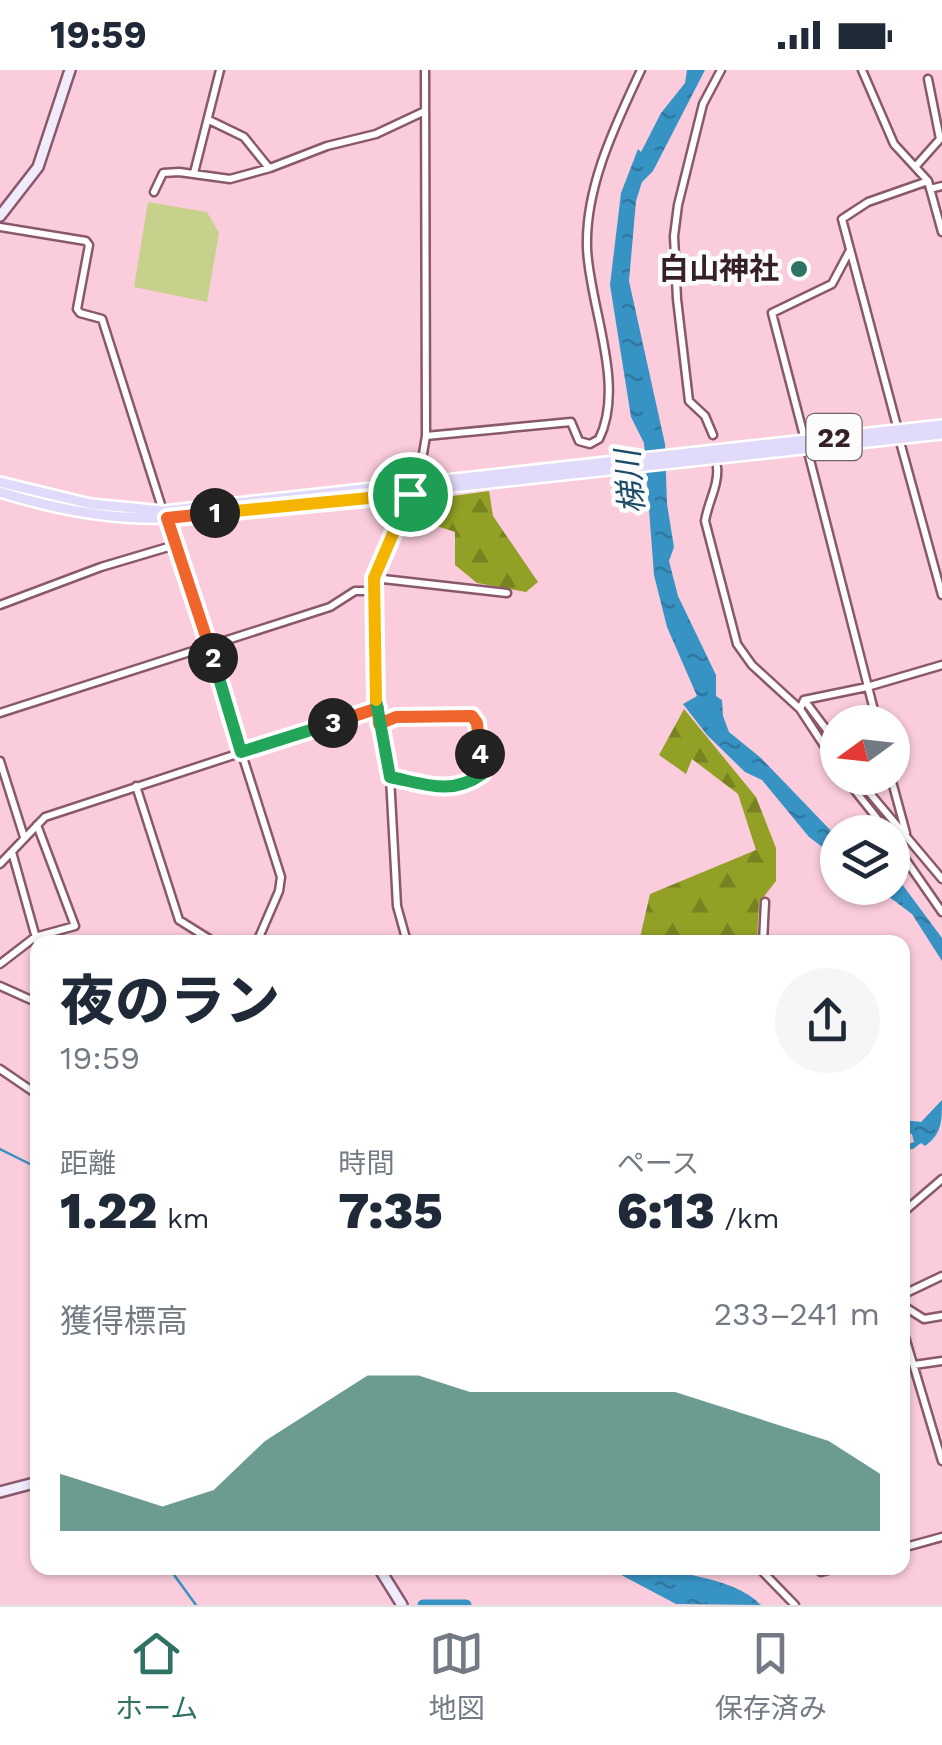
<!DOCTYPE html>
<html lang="ja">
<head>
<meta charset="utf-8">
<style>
  body { margin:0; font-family:"Work Sans","Noto Sans JP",sans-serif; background:#f6f6f7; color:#1f2937; height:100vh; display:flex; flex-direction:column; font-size:38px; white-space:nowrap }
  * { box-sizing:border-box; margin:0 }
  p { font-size:32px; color:#747a83 }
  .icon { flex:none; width:55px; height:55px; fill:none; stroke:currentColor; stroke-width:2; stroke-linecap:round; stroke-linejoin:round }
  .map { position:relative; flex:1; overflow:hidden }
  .side { position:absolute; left:30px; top:865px; width:880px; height:640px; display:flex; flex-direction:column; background:#fff; border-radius:20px; box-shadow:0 2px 8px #0004 }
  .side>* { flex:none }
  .needle { width:65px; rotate:255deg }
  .fabs { position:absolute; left:820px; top:635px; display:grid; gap:20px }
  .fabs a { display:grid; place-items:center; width:90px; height:90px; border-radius:50%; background:#fff; box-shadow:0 2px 8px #0004; font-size:50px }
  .pin { position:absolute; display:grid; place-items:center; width:85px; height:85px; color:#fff; margin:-42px; border:5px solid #fff; border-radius:50%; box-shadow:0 2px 10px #0007 }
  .km { position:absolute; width:50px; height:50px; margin:-25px; border-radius:50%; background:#222; color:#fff; font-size:28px; line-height:50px; text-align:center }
  .round { display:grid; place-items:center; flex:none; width:105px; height:105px; border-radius:52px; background:#f6f6f7 }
  .head { display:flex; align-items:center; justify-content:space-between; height:170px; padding:0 30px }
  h1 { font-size:55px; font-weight:800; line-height:75px }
  .metrics { display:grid; grid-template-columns:repeat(3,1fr); gap:15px; height:170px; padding:10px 30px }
  .metrics div { display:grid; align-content:center }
  .metrics b { font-size:50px; font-weight:800 }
  .metrics small { font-size:28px; font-weight:400 }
  .metrics p { font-size:28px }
  .chart { height:280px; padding:20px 30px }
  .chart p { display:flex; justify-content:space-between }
  .chart svg { width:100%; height:180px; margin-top:10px; fill:#2f7263; opacity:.7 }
  .status { display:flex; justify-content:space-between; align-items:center; height:70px; padding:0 50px; background:#fff; direction:ltr }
  .status svg { height:28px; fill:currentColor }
  .tab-bar { display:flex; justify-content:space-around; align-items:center; height:140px; border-top:2px solid #e0e1e3; background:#fff; font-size:28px; color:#747a83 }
  .tab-bar a { display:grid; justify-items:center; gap:5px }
  .tab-bar .selected { color:#2f7263 }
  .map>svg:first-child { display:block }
  .green { fill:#c6d28b }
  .forest { fill:url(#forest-firs) }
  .water { fill:url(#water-ripples) }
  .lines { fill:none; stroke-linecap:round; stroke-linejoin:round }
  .stream { stroke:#3793c4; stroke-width:2.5 }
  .river { stroke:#3793c4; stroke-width:11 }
  .street-casing { stroke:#8a586b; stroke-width:11 }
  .secondary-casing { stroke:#8a586b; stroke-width:14 }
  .primary-casing { stroke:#fff; stroke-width:14 }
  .street { stroke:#fff; stroke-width:6 }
  .secondary { stroke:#f1ecfd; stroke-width:9 }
  .primary { stroke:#e2dafb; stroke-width:9 }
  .split-1-casing { stroke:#fff; stroke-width:20 }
  .split-2-casing { stroke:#fff; stroke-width:20 }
  .split-3-casing { stroke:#fff; stroke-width:20 }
  .split-4-casing { stroke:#fff; stroke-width:20 }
  .split-5-casing { stroke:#fff; stroke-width:20 }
  .split-6-casing { stroke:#fff; stroke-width:20 }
  .split-1 { stroke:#f5b400; stroke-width:12 }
  .split-2 { stroke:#f0652b; stroke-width:12 }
  .split-3 { stroke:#22a559; stroke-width:12 }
  .split-4 { stroke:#f0652b; stroke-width:12 }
  .split-5 { stroke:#22a559; stroke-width:12 }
  .split-6 { stroke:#f5b400; stroke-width:12 }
  .poi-dot { fill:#2f7263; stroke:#fcfcfc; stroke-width:4 }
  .labels { text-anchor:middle; stroke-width:9; stroke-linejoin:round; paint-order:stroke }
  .shield { fill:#fcfcfc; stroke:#716268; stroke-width:2.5 }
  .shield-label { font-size:28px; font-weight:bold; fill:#362028 }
  .poi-label { font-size:30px; font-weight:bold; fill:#362028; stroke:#fcfcfc; text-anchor:end }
  .water-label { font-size:32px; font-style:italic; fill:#1c4c67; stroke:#fcfcfc }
</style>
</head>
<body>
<div class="status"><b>19:59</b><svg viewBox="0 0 49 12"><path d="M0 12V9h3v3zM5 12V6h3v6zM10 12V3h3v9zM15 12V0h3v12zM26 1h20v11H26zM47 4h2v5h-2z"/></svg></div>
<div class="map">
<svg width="942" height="1535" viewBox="0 0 942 1535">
  <defs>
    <pattern id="forest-firs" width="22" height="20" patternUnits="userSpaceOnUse" patternTransform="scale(2.5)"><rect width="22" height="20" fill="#92a025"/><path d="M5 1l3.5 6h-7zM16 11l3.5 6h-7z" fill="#788220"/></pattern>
    <pattern id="water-ripples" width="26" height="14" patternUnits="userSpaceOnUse" patternTransform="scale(2.5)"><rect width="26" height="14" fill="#3793c4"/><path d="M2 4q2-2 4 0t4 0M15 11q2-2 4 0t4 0" fill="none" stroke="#2f789f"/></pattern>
  </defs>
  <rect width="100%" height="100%" fill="#fbccdc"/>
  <path class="green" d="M148 132 207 142 219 163 207 232 134 217Z"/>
  <path class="forest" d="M489 421 493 446 538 512 526 522 477 513 455 495V462L434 455 439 428Z
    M684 639 756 727 776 778V811L759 833 757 872H639L650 824 756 780 738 724 692 689 686 704 659 685Z"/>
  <path class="water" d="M687 0H705L653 101 642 112 636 131 629 211 665 374 667 434 674 477 669 491 678 526 716 605V626L722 630 723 646 729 662 761 688 837 767V788L809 767 762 710 745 702 707 665 683 634 697 626 667 557 654 505 644 373 631 347 610 215 621 123 638 79 641 82 661 43 685 13Z
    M893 802 942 868V891L912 844 877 818H892Z
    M942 1030C942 1051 942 1064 925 1076L921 1073 913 1079 903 1080V1076L914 1072 912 1064 903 1062V1050L921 1052Z
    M608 1498C648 1497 733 1504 761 1535L676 1534Z"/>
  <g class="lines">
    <path class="stream" d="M0 1079 38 1098
      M169 1498 196 1535"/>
    <path class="river" d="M423 1535H466"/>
    <g class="street-casing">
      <path id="street" d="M862 0 894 74 928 111 942 162
        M209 50 244 67 269 98
        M916 96 940 69 928 9
        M194 103 220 0
        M930 119 942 116
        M154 122 163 103 179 102 230 109 270 98 327 76 376 64 425 41
        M0 157 86 171 89 175 77 239 80 243 102 249 163 441
        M898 360 842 149 868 132 928 111
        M713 365 705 346 689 331 677 229 674 166 678 135 703 34 721 0
        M426 366 571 352 579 371 590 374 599 369C626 315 589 235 587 178 585 116 616 54 641 0
        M899 368 942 525
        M805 370 772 243 832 214 849 182
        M807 378 877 652
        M717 397C719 415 708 432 705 451L737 574 752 595 800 639 804 630 867 617 942 595
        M418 413 426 366 425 0
        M167 448 281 807 279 821 257 872
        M374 508 507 523
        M0 535 101 497 175 475
        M805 631 838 675
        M800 639 838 697
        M0 643 330 537 355 521H374
        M379 654C407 642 441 644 471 645L477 653 482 704C453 725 424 713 390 707
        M0 691 24 767
        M845 708 888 762
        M857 708 942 809
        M891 708 906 763
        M136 716 179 850 214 872
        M892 770 942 842
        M12 782 38 875
        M0 794 45 747 377 638
        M407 872 397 836 390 707 379 654 374 604 372 535 374 508 410 423
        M763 872 765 832
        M0 894 35 867 75 856 37 755
        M0 916 38 933
        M0 999 38 1025
        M902 1139H907L942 1109
        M902 1225 942 1206
        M902 1235 924 1249 942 1246
        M902 1257 942 1391
        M914 1295 942 1291
        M902 1478 942 1467
        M759 1498 795 1535
        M820 1498 821 1502 836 1498"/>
    </g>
    <g class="secondary-casing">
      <path id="secondary" d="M0 146 38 97 70 0
        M0 1422 38 1412
        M379 1498 402 1535"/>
    </g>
    <g class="primary-casing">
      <path id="primary" d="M0 412 91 434 163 441 942 355
        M0 422C54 439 110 450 167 448L942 364"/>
    </g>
    <use href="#street" class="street"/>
    <use href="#secondary" class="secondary"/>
    <use href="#primary" class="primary"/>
  </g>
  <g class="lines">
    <g class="split-1-casing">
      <path id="split-1" d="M215 443 410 424"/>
    </g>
    <g class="split-2-casing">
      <path id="split-2" d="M213 588 167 448 215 443"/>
    </g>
    <g class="split-3-casing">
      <path id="split-3" d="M213 588 241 682 333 653"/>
    </g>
    <g class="split-4-casing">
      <path id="split-4" d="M333 653 378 638 379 654 396 647 472 646 477 653 480 684"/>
    </g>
    <g class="split-5-casing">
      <path id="split-5" d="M376 630 390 707C425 714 451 726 482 704L480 684"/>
    </g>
    <g class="split-6-casing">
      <path id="split-6" d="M376 630 374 508 410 424"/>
    </g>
    <use href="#split-1" class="split-1"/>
    <use href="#split-2" class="split-2"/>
    <use href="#split-3" class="split-3"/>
    <use href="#split-4" class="split-4"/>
    <use href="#split-5" class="split-5"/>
    <use href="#split-6" class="split-6"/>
  </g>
  <circle class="poi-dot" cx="799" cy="199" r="10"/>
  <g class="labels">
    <rect class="shield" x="806.5" y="344" width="55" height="46" rx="8"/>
    <g class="shield-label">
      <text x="834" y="377">22</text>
    </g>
    <g class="poi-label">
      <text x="779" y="209">白山神社</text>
    </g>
    <g class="water-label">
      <text transform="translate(630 412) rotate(-95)" y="11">梯川</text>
    </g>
  </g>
</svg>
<div class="fabs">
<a><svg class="needle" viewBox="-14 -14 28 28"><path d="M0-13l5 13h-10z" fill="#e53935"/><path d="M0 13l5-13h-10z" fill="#747a83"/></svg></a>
<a><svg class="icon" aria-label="layers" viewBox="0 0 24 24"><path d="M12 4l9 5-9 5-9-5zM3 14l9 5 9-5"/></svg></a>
</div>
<div class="pin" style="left:410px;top:424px;background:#1e9e55"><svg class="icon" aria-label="arrive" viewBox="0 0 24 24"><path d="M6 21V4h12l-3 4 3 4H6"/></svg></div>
<b class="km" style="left:215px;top:443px">1</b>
<b class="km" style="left:213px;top:588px">2</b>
<b class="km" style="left:333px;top:653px">3</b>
<b class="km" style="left:480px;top:684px">4</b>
<section class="side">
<div class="head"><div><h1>夜のラン</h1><p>19:59</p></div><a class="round"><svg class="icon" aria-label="share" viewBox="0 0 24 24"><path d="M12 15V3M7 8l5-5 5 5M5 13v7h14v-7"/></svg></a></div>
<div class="metrics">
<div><p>距離</p><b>1.22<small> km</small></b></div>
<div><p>時間</p><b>7:35</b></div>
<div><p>ペース</p><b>6:13<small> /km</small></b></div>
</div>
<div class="chart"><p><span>獲得標高</span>233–241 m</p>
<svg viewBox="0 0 160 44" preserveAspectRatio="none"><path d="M0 44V30L10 34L20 38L30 34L40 22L50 14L60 6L70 6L80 10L90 10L100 10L110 10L120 10L130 14L140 18L150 22L160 30V44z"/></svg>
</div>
</section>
</div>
<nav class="tab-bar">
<a class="selected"><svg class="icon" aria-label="home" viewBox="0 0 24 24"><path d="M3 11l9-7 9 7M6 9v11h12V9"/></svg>ホーム</a>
<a><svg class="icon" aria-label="map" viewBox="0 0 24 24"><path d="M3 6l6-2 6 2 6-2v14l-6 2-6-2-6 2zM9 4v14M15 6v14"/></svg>地図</a>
<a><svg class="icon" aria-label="saved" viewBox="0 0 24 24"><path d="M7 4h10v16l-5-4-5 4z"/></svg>保存済み</a>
</nav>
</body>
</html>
